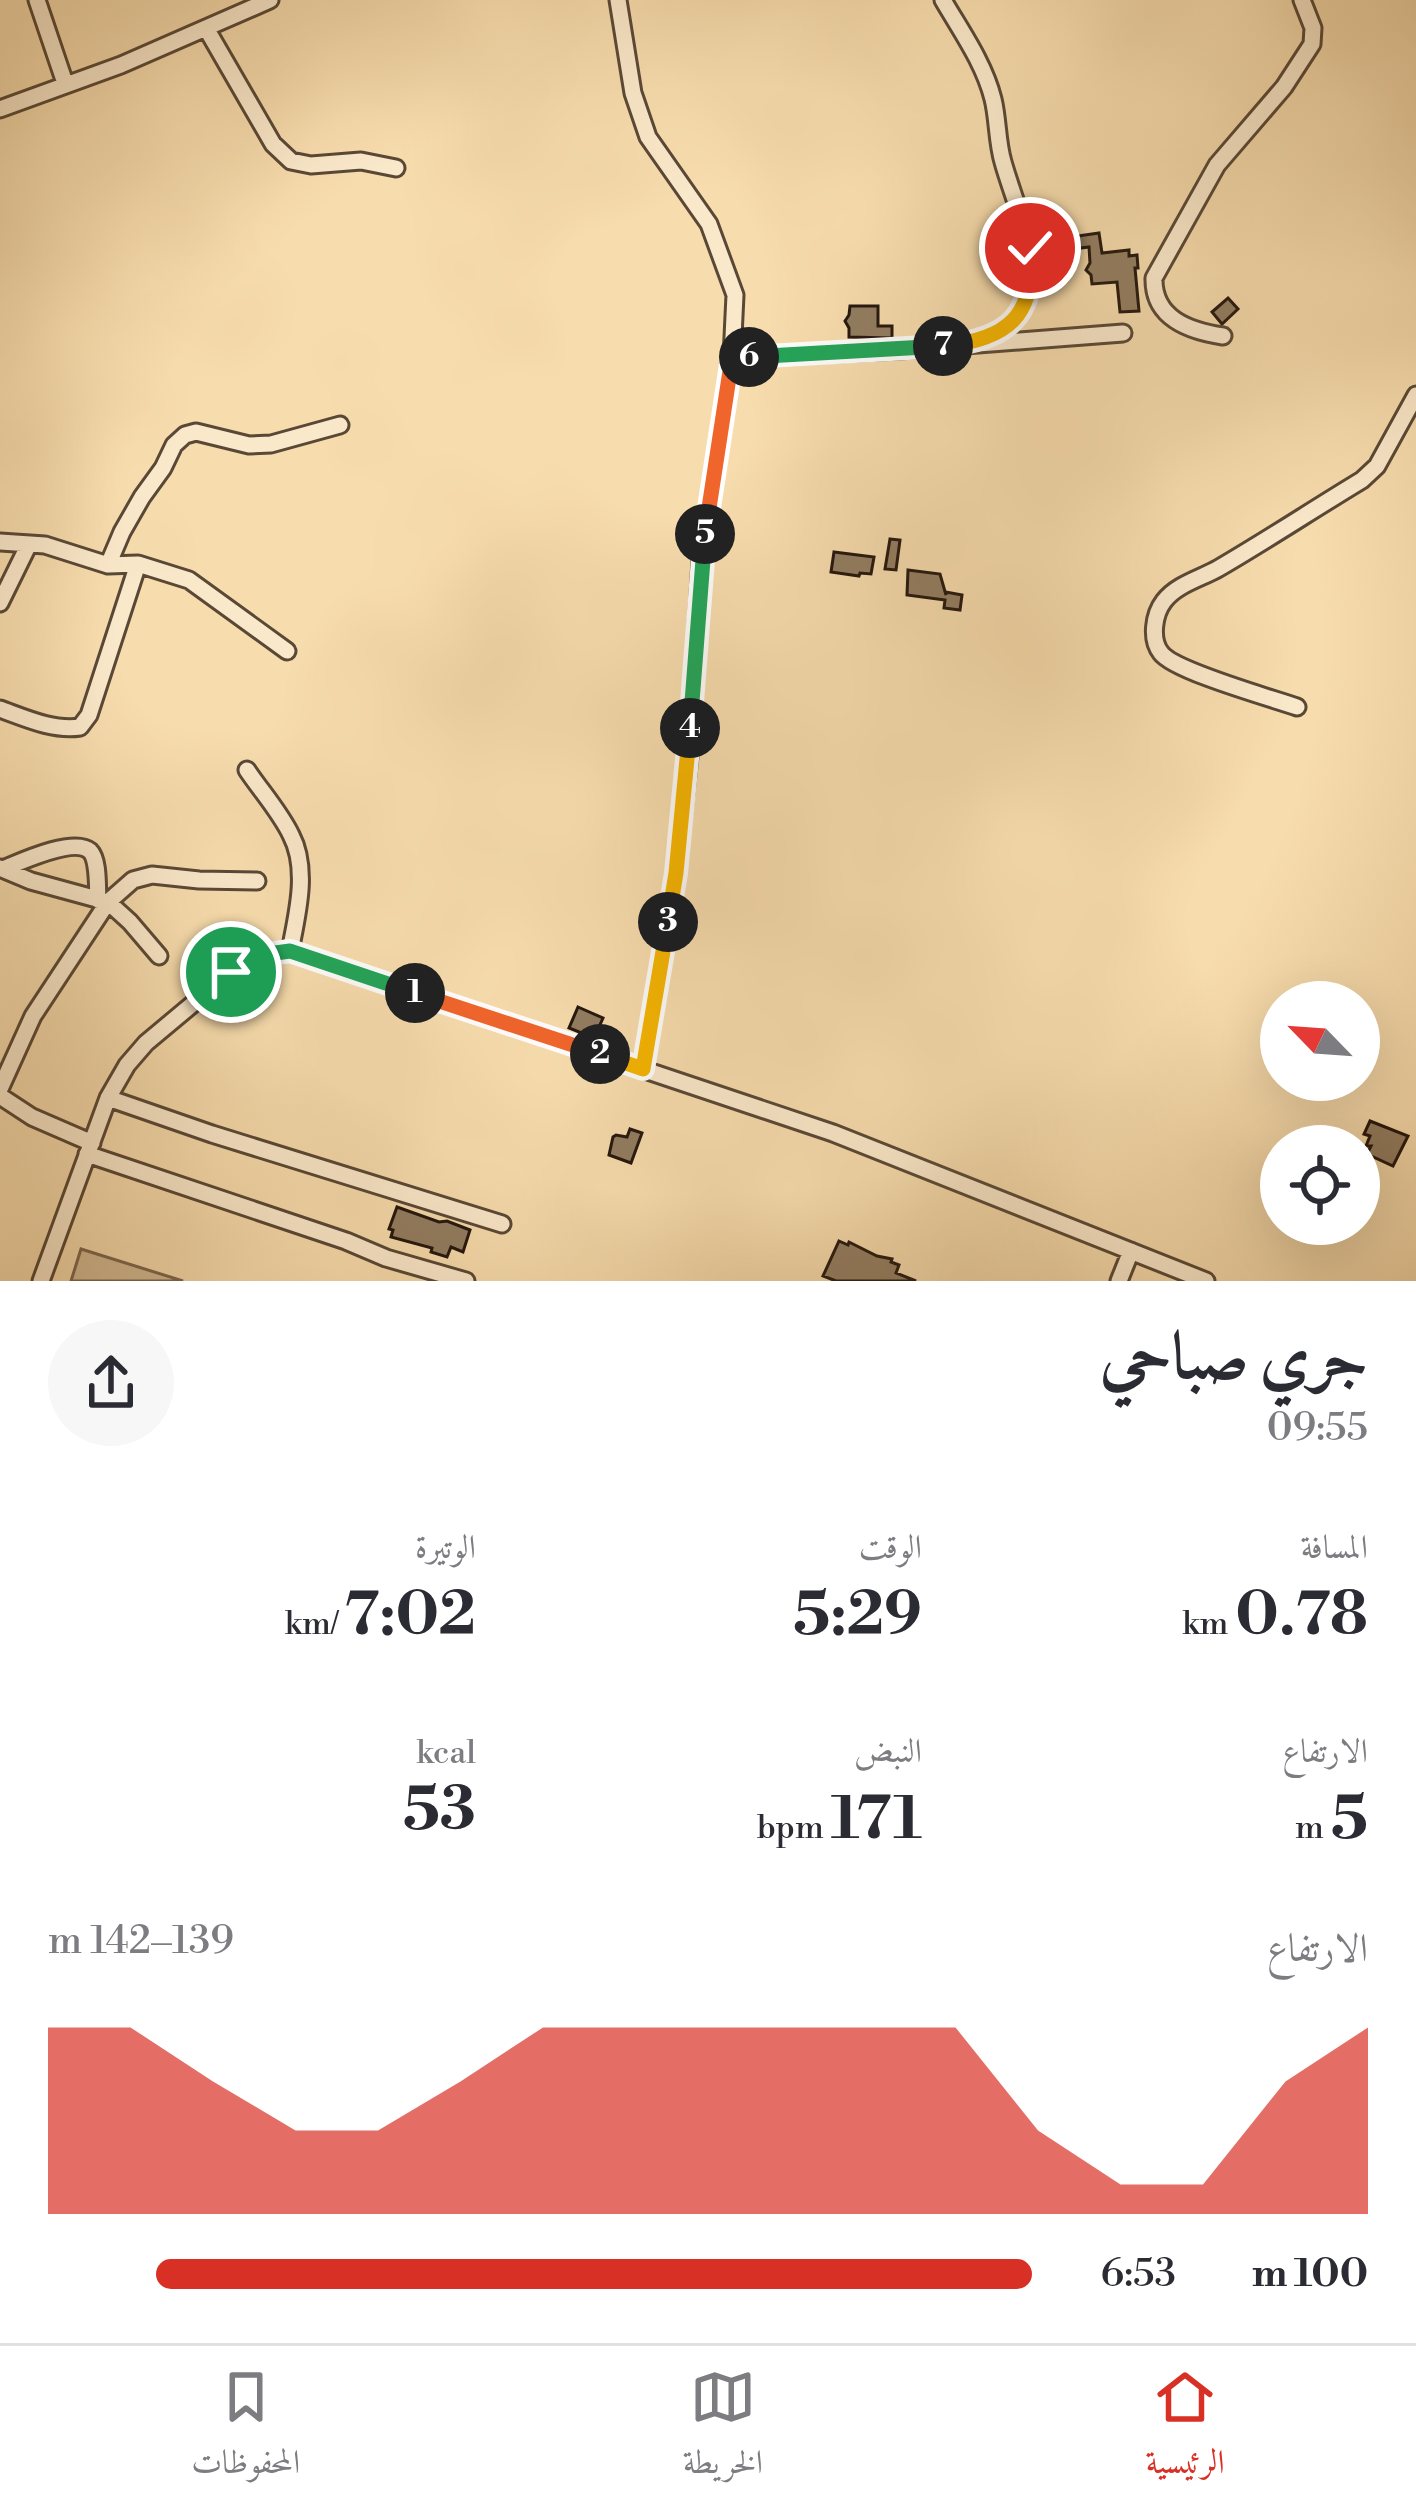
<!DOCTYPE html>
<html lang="ar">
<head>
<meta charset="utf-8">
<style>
  body { margin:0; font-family:"Libre Bodoni",Amiri,serif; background:#f7f7f7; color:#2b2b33; direction:rtl; height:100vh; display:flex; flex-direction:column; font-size:45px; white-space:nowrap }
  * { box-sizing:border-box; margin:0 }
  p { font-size:39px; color:#7c7c81 }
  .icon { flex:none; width:66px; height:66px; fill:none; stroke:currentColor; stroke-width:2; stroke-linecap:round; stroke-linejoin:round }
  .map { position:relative; height:1281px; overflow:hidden; direction:ltr }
  .drawer { display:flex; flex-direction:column; background:#fff; flex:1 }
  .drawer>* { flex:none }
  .needle { width:78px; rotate:295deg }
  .tools { position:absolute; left:1260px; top:981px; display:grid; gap:24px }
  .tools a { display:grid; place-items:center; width:120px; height:120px; border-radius:50%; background:#fff; box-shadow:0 12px 48px #0002; font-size:60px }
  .pin { position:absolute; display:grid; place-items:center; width:102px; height:102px; color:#fff; margin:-51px; border:6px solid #fff; border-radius:50%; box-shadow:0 3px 12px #0007 }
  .km { position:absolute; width:60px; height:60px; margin:-30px; border-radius:50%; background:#222; color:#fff; font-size:33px; line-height:60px; text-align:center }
  .round { display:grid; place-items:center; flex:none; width:126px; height:126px; border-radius:63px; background:#f7f7f7 }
  .overview { display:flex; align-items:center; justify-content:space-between; height:204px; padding:0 48px }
  h1 { font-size:66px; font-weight:800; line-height:90px }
  .figures { display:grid; grid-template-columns:repeat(3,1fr); gap:18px; height:204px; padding:12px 48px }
  .figures div { display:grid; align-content:center }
  .figures b { font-size:60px; font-weight:800 }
  .figures small { font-size:33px; font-weight:400 }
  .figures p { font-size:33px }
  .chart { height:336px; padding:24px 48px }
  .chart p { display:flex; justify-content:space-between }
  .chart svg { width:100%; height:216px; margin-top:12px; fill:#d93025; opacity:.7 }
  ul { padding:0 48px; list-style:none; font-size:39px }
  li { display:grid; grid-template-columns:192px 144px 1fr; align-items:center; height:90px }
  li i { height:30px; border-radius:15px; background:#d93025 }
  .dock { display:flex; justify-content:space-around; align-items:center; height:168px; border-top:3px solid #e1e1e2; background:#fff; font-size:33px; color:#7c7c81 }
  .dock a { display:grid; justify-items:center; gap:6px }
  .dock .current { color:#d93025 }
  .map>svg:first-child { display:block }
  .garden { fill:#d3ba92; stroke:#7c6850; stroke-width:3 }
  .building { fill:#927d61; stroke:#24160e; stroke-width:3 }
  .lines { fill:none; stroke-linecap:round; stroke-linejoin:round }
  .street-casing { stroke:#594836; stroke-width:21 }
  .street { stroke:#fae8ca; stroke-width:15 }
  .split-1-casing { stroke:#fff; stroke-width:24 }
  .split-2-casing { stroke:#fff; stroke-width:24 }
  .split-3-casing { stroke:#fff; stroke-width:24 }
  .split-4-casing { stroke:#fff; stroke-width:24 }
  .split-5-casing { stroke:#fff; stroke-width:24 }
  .split-6-casing { stroke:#fff; stroke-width:24 }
  .split-7-casing { stroke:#fff; stroke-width:24 }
  .split-8-casing { stroke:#fff; stroke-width:24 }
  .split-1 { stroke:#22a559; stroke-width:15 }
  .split-2 { stroke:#f0652b; stroke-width:15 }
  .split-3 { stroke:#f5b400; stroke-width:15 }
  .split-4 { stroke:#f5b400; stroke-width:15 }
  .split-5 { stroke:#22a559; stroke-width:15 }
  .split-6 { stroke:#f0652b; stroke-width:15 }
  .split-7 { stroke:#22a559; stroke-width:15 }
  .split-8 { stroke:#f5b400; stroke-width:15 }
</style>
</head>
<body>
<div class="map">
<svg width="1416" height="1281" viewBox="0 0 1416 1281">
  <rect width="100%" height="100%" fill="#f7dcad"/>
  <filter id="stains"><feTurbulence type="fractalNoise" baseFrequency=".00167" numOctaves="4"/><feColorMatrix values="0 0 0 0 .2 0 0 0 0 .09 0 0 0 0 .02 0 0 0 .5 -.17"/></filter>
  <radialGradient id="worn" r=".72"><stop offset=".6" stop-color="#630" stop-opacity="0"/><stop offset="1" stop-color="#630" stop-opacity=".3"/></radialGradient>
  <path class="garden" d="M81 1249 183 1281H71Z"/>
  <path class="building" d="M1099 233 1102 253 1129 250V256L1137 255 1138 268H1135L1139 311 1120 312 1117 282 1092 284 1091 275 1086 270 1090 263 1089 247 1065 250 1064 238Z
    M1228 298 1238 309 1222 324 1212 312Z
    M850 306H878V326H892V338L849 337V328L845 321 849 315Z
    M890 539 900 540 896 570 885 569Z
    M834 552 874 557 871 574 860 573 859 576 831 572Z
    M908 570 940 574 946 595V592L962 595 960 610 944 608 945 600 907 595Z
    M578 1007 603 1018 594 1038 569 1028Z
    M1370 1121 1408 1136 1393 1166 1367 1154 1371 1146H1366L1370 1136 1364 1134Z
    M630 1129 642 1133 631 1163 609 1155 613 1137 616 1135 627 1137Z
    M397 1207 439 1222 447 1221 470 1230 463 1252 451 1247 447 1257 431 1252 432 1248 391 1237 393 1230 389 1229Z
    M839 1241 848 1245 849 1242 877 1256 892 1259 891 1262 899 1265 896 1273 916 1281H836L823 1276Z"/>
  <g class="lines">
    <g class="street-casing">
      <path id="street" d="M37 0 65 83
        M618 0 633 93 648 137 709 224 735 295 732 358 701 561 689 757 676 873 643 1069
        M943 0C961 31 984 63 993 99 998 119 997 142 1003 162 1020 223 1066 307 983 340
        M206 28 273 144 291 161 311 165 361 161 396 168
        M0 109 121 65 270 0
        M1223 336C1190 331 1153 319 1154 278L1217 165 1284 87 1312 44 1313 28 1302 0
        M732 358 900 350 1123 333
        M0 542 45 545 108 565 138 564 189 580 287 651
        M108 565 122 532 142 497 163 468 174 445 185 435 196 432 249 445 271 444 340 425
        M0 603 29 544
        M1297 707C1271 698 1174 671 1161 653 1150 639 1154 614 1164 601 1177 584 1202 578 1219 568 1267 540 1314 509 1362 480L1377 466 1416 395
        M0 709C25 718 53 731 80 727L89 715 138 564
        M247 770C261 791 280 812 291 835 309 869 297 915 290 951
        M0 868 31 881 108 902 130 922 159 956
        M3 869C20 862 74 837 90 851 99 860 97 888 98 900
        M0 1089 33 1016 108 902 133 880 152 875 199 880 257 881
        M0 1096 32 1117 92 1143
        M108 1098 212 1134 502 1224
        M87 1154 346 1241 386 1258 466 1281
        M41 1281 108 1098 127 1065 146 1043 231 972 261 955 290 951 833 1133 1206 1281
        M1119 1281 1131 1251"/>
    </g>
    <use href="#street" class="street"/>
  </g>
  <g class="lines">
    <g class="split-1-casing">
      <path id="split-1" d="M231 972 261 955 290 951 415 993"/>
    </g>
    <g class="split-2-casing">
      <path id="split-2" d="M415 993 600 1054"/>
    </g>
    <g class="split-3-casing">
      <path id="split-3" d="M600 1054 643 1069 668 922"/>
    </g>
    <g class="split-4-casing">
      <path id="split-4" d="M668 922 676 873 690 728"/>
    </g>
    <g class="split-5-casing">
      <path id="split-5" d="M690 728 705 534"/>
    </g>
    <g class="split-6-casing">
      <path id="split-6" d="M705 534 732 358 749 357"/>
    </g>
    <g class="split-7-casing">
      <path id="split-7" d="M749 357 943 346"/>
    </g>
    <g class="split-8-casing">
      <path id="split-8" d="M943 346C1008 340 1037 315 1030 248"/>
    </g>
    <use href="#split-1" class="split-1"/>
    <use href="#split-2" class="split-2"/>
    <use href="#split-3" class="split-3"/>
    <use href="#split-4" class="split-4"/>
    <use href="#split-5" class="split-5"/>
    <use href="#split-6" class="split-6"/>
    <use href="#split-7" class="split-7"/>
    <use href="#split-8" class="split-8"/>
  </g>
  <rect width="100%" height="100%" filter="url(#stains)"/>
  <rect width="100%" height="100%" fill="url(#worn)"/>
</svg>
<div class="tools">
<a><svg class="needle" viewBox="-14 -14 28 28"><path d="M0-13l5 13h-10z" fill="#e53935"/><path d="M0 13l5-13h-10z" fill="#7c7c81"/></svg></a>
<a><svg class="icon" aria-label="locate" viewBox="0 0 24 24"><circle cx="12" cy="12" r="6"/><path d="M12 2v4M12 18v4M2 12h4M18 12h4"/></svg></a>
</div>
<div class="pin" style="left:231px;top:972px;background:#1e9e55"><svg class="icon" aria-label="arrive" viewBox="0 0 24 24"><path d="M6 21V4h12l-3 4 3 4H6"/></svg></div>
<div class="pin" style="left:1030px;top:248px;background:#d93025"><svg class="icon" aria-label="check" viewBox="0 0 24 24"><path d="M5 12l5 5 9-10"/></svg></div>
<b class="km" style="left:415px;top:993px">1</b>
<b class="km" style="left:600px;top:1054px">2</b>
<b class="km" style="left:668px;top:922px">3</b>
<b class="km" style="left:690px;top:728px">4</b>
<b class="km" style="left:705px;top:534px">5</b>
<b class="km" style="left:749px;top:357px">6</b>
<b class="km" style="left:943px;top:346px">7</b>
</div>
<section class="drawer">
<div class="overview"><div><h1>جري صباحي</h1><p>09:55</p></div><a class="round"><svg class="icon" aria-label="share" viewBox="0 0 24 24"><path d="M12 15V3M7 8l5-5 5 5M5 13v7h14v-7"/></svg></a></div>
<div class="figures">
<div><p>المسافة</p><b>0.78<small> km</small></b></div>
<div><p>الوقت</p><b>5:29</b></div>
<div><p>الوتيرة</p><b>7:02<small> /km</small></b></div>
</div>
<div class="figures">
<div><p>الارتفاع</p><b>5<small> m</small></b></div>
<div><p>النبض</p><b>171<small> bpm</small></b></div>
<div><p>kcal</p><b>53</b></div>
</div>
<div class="chart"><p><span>الارتفاع</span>139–142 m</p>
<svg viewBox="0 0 160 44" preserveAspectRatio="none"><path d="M0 44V6L10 6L20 17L30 27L40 27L50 17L60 6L70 6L80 6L90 6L100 6L110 6L120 27L130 38L140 38L150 17L160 6V44z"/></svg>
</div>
<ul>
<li><b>100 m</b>6:53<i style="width:89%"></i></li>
</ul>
</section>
<nav class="dock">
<a class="current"><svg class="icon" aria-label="home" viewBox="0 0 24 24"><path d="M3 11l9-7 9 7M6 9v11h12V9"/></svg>الرئيسية</a>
<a><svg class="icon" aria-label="map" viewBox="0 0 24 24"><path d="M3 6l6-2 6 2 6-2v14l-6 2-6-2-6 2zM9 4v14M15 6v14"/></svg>الخريطة</a>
<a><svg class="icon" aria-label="saved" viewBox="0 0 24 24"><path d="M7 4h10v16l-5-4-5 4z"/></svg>المحفوظات</a>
</nav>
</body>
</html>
